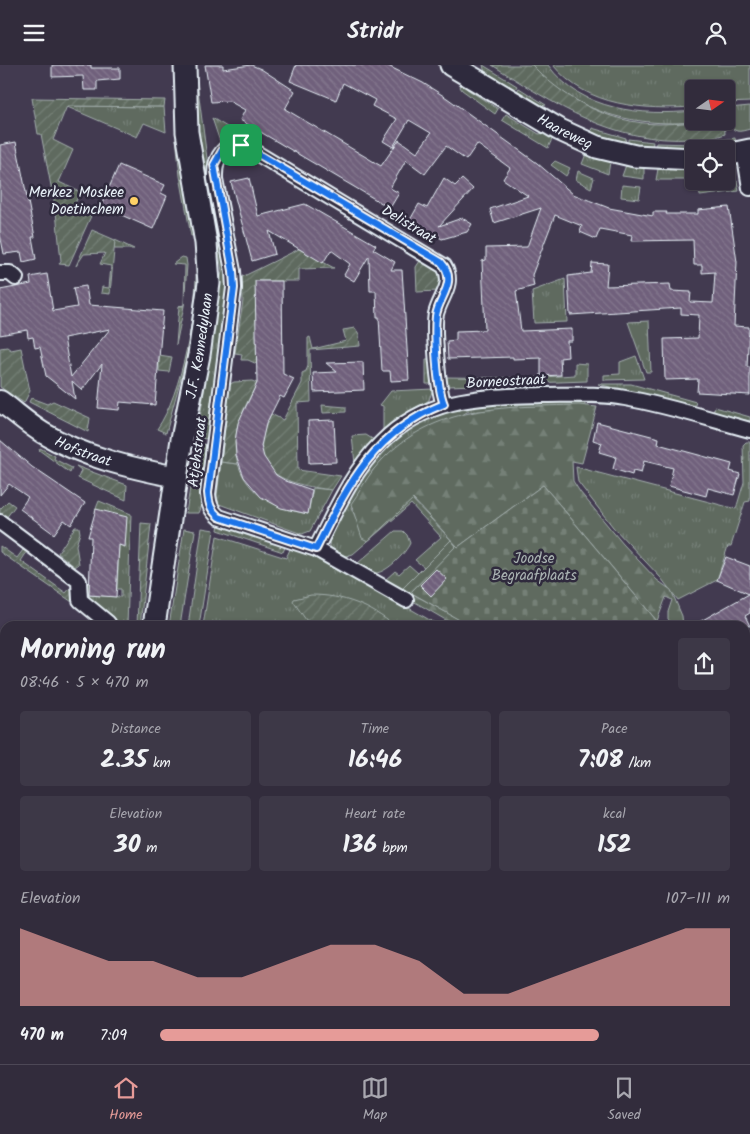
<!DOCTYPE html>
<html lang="en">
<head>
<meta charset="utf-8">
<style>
  body { margin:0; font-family:Kalam,sans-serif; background:#3d3847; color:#f1f3f6; height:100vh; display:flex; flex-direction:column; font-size:19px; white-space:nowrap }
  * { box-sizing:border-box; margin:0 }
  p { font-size:16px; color:#a8a7af }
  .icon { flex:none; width:28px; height:28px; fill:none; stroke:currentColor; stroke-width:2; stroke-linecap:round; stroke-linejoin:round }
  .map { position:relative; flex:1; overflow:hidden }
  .sheet { position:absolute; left:0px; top:556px; width:750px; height:444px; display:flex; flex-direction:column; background:#322c3c; border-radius:15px 15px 0 0; box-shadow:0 1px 4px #0004,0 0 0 1px #4d4856 }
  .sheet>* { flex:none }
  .needle { width:32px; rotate:76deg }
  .buttons { position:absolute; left:685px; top:15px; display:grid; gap:10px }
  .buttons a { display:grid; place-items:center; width:50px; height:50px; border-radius:5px; background:#322c3c; box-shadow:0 1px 4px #0004,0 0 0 1px #4d4856; font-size:25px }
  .pin { position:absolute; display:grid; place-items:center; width:42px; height:42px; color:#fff; margin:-21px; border-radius:10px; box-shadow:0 2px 8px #0006 }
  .round { display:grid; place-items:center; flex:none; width:52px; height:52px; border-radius:5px; background:#3d3847 }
  .summary { display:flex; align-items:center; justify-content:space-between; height:85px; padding:0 20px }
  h1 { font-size:28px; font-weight:800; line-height:38px }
  .stats { display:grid; grid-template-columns:repeat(3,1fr); gap:8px; height:85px; padding:5px 20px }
  .stats div { display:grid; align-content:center; border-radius:5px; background:#3d3847; text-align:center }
  .stats b { font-size:25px; font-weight:800 }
  .stats small { font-size:14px; font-weight:400 }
  .stats p { font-size:14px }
  .chart { height:140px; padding:10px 20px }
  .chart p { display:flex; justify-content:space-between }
  .chart svg { width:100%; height:90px; margin-top:5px; fill:#e69b98; opacity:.7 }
  ul { padding:0 20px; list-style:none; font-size:16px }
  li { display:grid; grid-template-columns:80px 60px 1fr; align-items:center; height:38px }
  li i { height:12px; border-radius:6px; background:#e69b98 }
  header { display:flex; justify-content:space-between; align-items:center; height:65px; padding:0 20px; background:#322c3c; font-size:22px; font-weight:800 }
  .tabs { display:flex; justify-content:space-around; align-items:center; height:70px; border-top:1px solid #4d4856; background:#322c3c; font-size:14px; color:#a8a7af }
  .tabs a { display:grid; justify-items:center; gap:2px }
  .tabs .current { color:#e69b98 }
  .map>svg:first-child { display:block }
  .grass { fill:url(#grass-tufts); stroke:#a3aeac }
  .forest { fill:url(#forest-firs); stroke:#a3aeac }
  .cemetery { fill:url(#cemetery-stones); stroke:#a3aeac }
  .garden { fill:url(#garden-furrows); stroke:#a3aeac }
  .building { fill:url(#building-back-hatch); stroke:#e8f1f8; fill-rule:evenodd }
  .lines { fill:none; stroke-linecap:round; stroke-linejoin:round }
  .street-casing { stroke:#e8f1f8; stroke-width:18 }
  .secondary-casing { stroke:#e8f1f8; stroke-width:24 }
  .primary-casing { stroke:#e8f1f8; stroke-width:25 }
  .street { stroke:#2f2a3d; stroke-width:14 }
  .secondary { stroke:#2f2a3d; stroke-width:20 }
  .primary { stroke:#2f2a3d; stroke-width:21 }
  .route-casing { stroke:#fff; stroke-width:10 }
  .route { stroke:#1a73e8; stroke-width:6 }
  .poi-dot { fill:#ffd166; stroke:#2f2a3d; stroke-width:2 }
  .labels { text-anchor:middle; stroke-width:5; stroke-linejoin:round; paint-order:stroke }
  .street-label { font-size:15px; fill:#e8f1f8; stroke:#2f2a3d }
  .poi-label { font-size:15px; fill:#e8f1f8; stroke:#2f2a3d; text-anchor:end }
  .park-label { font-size:15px; fill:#aab4b3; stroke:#2f2a3d }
</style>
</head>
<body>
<header><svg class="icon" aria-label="menu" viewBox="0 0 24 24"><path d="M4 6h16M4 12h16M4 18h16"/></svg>Stridr<svg class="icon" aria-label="person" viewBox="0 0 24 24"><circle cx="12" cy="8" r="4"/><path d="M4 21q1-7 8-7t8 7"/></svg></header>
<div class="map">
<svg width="750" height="999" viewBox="0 0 750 999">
  <defs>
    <pattern id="grass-tufts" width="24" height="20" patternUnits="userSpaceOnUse" patternTransform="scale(1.25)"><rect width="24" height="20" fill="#5e6a5f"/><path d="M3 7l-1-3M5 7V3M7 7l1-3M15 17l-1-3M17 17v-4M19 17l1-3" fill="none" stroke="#758077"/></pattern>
    <pattern id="forest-firs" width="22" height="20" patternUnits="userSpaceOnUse" patternTransform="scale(1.25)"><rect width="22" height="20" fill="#5e6a5f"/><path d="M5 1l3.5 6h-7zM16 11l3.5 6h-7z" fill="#758077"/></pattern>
    <pattern id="cemetery-stones" width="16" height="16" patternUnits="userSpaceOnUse" patternTransform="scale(1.25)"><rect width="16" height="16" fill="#5e6a5f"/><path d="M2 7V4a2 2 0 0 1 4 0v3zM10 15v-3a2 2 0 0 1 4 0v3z" fill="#758077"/></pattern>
    <pattern id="garden-furrows" width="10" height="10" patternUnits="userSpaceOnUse" patternTransform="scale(1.25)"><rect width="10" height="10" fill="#5e6a5f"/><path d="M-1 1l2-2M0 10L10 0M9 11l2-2" fill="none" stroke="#758077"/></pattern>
    <pattern id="building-back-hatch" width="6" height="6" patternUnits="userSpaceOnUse" patternTransform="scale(1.25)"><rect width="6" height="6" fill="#6f607b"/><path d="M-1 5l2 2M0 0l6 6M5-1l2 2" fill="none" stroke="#84778e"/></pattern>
  </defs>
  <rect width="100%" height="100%" fill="#423a50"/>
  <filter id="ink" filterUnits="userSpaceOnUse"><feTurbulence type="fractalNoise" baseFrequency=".02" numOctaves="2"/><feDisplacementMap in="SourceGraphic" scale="10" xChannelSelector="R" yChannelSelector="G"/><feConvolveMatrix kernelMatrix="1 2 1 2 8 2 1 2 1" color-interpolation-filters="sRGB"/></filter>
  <g filter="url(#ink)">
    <path class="grass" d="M483 0 517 21 514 26 485 8Z
      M532 0H548C581 46 642 51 694 46V56H710C641 63 581 53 532 0Z
      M553 0H750V37L726 38V24H694V42C644 45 587 42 553 0Z
      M463 15 467 24 498 44 495 49 462 25 460 22Z
      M194 17H197L209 109 228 217 209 374 197 373 222 206 198 64Z
      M519 23 546 40 538 42 516 28Z
      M65 41 164 42 166 67 144 58 137 72Z
      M750 41V64C746 65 740 67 737 66 728 64 726 49 729 43Z
      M506 49 539 69 545 68 553 72 548 83 502 55Z
      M212 53 242 71 240 75 221 80Z
      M592 63 626 73 625 79 590 69Z
      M735 73 736 79 696 84V79Z
      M628 74 653 77 652 83 628 79Z
      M656 78 692 79 693 85 655 83Z
      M586 89 610 97 608 109 582 99Z
      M555 96 570 103 566 111 551 100Z
      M626 100 644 103V114L622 111Z
      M658 104 689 105 690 110 685 115H656Z
      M578 106 594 113 591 123 576 115Z
      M737 116 739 126 700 131 699 122Z
      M622 120 641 122 639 134 621 132Z
      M115 175 134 184H114Z
      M182 192 186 193 187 200 184 241H179L184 240 185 200 173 199Z
      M565 214 567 257 534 258 532 226Z
      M649 256 651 307H646L628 257Z
      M636 291 644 314 604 315V310L620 309V297Z
      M575 298 587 299V316L448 321 444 312 528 313 575 310Z
      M598 319H631L696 337 694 343Z
      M433 324 429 335 383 367V341L380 340 391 326Z
      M585 335V341H541L467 347 373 405 351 443 368 476 412 434 451 475 424 502 415 495 441 472 411 439 353 489 342 492C322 481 329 471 338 455 347 438 355 421 367 405 423 329 500 338 585 335Z
      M715 342 750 352V356L713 347Z
      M366 370 374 375 355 399 352 371Z
      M746 377H750V436L745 437 731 481H728L717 515 678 535 661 513 613 462 578 417 576 402 736 444 744 417 743 380Z
      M197 378 208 380 201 443 199 448H186Z
      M221 397 238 399C249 432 276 443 308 449L313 423 332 425 310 466 302 469 219 439 217 431Z
      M99 436 131 449 127 561H111L86 535 84 517 91 519 88 530 121 532V524H117L119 480 124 482 95 446Z
      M202 463 214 465 199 561H188Z
      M184 464 195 466 180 561H169Z
      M395 466H403L407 470 410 478C406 488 385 510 373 508 368 507 363 503 358 500V498Z
      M217 471 286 493 292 480 331 498 440 561H203Z
      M409 500 418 508 403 524 411 528 408 533 384 516 395 506 399 509Z
      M745 609 747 611 750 610V625L745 638Z
      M750 679V764L745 762V684Z
      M545 995H585L583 999H555Z"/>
    <path class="forest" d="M579 340 597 342 582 398 572 396 573 416 580 427 623 479 657 515 671 525 682 551 683 561H675L668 554V547L672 535 666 532 657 556 543 420 458 482 413 434 368 476 362 473 351 439C359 428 366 414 374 404 428 339 502 342 579 340Z
      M411 528 471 561H456L408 533Z"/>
    <path class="cemetery" d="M543 420 661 561H470L403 523 451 475 458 482Z"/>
    <path class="garden" d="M492 0H532C565 35 610 58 658 59 680 59 702 56 724 56L725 69C716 73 702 73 692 74 613 79 556 40 492 0Z
      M32 33 165 35 164 42 67 41 53 75 73 85 59 117 80 127 73 143 91 151 69 200 59 199 61 196 56 147 41 69H38Z
      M178 72 195 170 191 171 180 111 176 73Z
      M92 165 115 175 110 229 101 228 102 222 109 223 111 201 100 199 105 188 84 189 76 201Z
      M299 184 334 203 299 204V216H256L257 299 248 295H241L242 289 235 288 243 236 242 212Z
      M422 193 439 205 440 225 438 226 417 227 416 202Z
      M196 197H199L200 206 195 261 166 368 157 364C182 329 198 241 196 197Z
      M179 241H184L176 280Z
      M355 263 359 269 360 281 310 285 311 337 297 338 298 405 341 411 332 425C285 419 242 408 271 349L283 355 302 318V308L306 306 308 301V273L310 272 313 284 346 276 343 265Z
      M7 282 11 285 21 283 30 326 24 338 0 322V283Z
      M159 290 172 292 169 307 159 306Z
      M426 294H431L432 319H426Z
      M252 316 257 318C244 344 229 369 238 399L221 397 230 319 234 317Z
      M31 333 47 339 53 336 90 353 88 367 29 337Z
      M322 340 346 342V347L323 348Z
      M40 383 55 391 54 394 72 403 70 408 39 385Z
      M76 401 127 420 126 435 78 413 81 405Z
      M8 436 15 441 6 453 0 449V444Z
      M141 458 151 459 140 561H137Z
      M219 458 286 480 283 487 218 465Z
      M75 462H79L80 468 76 480 79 499 75 502 58 488Z
      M451 475 456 481 410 528 403 523Z
      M0 481 17 493 23 485 27 487 21 496 66 528 73 520 75 539 0 487Z
      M311 530C344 530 370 541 395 561H316L306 555 293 536 294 534Z"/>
    <path class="building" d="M52 0H91V3H120V14L97 16V25H84L83 11 52 12Z
      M205 0H223V4L251 0 261 4 295 26 285 44 381 101 399 75 417 88 431 68 409 55 393 82 383 76 397 54 372 41 375 35 343 18 336 35 290 16 296 0H386L423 18 447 33 537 98 573 129 609 143 653 151V147H667L666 149H698V145L729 142 737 197 734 261 749 262 747 302H750V330L697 327 698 314 665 315 664 274 698 273 699 250 681 249V243L570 250 568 211 591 208 592 198 608 199 606 221 670 219 671 226 691 227 690 237 713 238 715 207 702 208V200H694L693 175 631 176 632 170 600 164 596 174 580 167 582 161 555 150 532 210 534 221 516 226 521 266 572 264V276H567L568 292 560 293 561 310 541 311V293L513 294V292L448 294 447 276 456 275V266L485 265 482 196 486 195V183L527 182 541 143 494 158 490 144 528 131 503 114 510 103 477 79 466 95 446 81 425 109 406 95 390 123 399 128 390 143 240 55 245 45 229 36 211 37Z
      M16 77 35 172H32L36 194 23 197 21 187 4 189 0 169V80Z
      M119 100 165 120 161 128 167 131 153 164 101 141Z
      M249 113 258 151 305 139 376 180 373 184 395 197 391 205H402L409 315 391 316 390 306H382L379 252H377L376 226H370L369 191 354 216 344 210 350 199 331 185 323 198 269 166 275 189 252 196 231 117Z
      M444 113 455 121 462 114 473 124 439 161 462 153 472 159 467 167 442 174 410 155 419 139 427 143Z
      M47 209 53 246 77 242 73 223 86 221 89 240 163 246 155 340 120 337 119 345 98 343 102 299 82 325 72 316 75 334 46 311 40 282 35 283 33 272 28 273 27 265 0 270V225L31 219 30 212ZM110 264 71 312 64 273Z
      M255 216H282L283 309 294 314 284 333 280 331 266 359 261 381 264 392 276 410 286 416 312 425 308 449 281 443 261 432 244 412 236 390 235 376 238 358 257 318Z
      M363 297 364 325 314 327 313 308 337 307 326 298Z
      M334 355 336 397 309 398 308 356Z
      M597 357 659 373 658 379 732 399 730 406 740 409 734 430 708 423 706 431 669 421 673 403 644 396 641 408 633 406 632 410 613 404 616 392 599 387 602 378 593 375Z
      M0 375 32 402 85 438 71 460 64 455 54 469 20 444 28 432 9 419 0 430Z
      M96 444 127 452 125 482 119 480 116 532 89 530 91 472H88Z
      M726 492 750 501V548L745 551 750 561H692L749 529 717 515Z
      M436 504 447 514 431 531 420 520Z"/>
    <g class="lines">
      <g class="street-casing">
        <path id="street" d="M744 86 750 123
          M0 208H10L16 213
          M0 457 79 516 80 535 108 558
          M316 484 219 452C211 445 209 440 208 429L234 223 233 206 215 114C214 93 225 73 248 83L444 201C455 219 440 232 436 249 433 262 438 326 444 339
          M406 535 316 484C335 447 351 408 381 378 428 331 480 332 542 330 570 330 598 328 625 333 667 340 709 354 750 365
          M0 631 5 635
          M745 652 750 637
          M745 663 750 665
          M745 850 750 853
          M505 997 509 999
          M588 999 589 995"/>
      </g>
      <g class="secondary-casing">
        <g id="secondary">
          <path id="s1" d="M0 336C14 346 28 359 43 368 83 392 131 403 177 412"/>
        </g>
      </g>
      <g class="primary-casing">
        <g id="primary">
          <path id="s2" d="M451 0 560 65 597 82 635 91 694 94"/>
          <path d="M726 90 750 85"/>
          <path id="s3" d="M154 561 182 374 199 290 209 218 206 178 187 67 185 0"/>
          <path d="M0 987 5 975"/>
        </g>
      </g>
      <use href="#street" class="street"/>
      <use href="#secondary" class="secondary"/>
      <use href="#primary" class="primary"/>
    </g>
  </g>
  <g class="lines" filter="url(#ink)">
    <g class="route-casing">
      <path id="route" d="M232 80 248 83 441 197C459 217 438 233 436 251 434 269 437 323 444 339 373 367 348 420 316 484L219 452C211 445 209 440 208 428L234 223 233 206 214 100 223 84Z"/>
    </g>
    <use href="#route" class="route"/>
  </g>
  <circle class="poi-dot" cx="134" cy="136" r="5"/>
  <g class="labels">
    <g class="street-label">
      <text dy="5" stroke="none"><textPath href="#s2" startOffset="132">Haareweg</textPath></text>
      <text transform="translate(409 159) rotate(31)" y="5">Delistraat</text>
      <text dy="5" stroke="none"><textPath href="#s3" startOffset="284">J.F. Kennedylaan</textPath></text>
      <text transform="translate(506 316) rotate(-3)" y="5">Borneostraat</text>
      <text dy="5" stroke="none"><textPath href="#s1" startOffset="98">Hofstraat</textPath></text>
      <text transform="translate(197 387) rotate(-83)" y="5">Atjehstraat</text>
    </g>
    <g class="poi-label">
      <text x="124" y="132">Merkez Moskee<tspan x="124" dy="17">Doetinchem</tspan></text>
    </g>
    <g class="park-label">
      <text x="534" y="498">Joodse<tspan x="534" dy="17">Begraafplaats</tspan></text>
    </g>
  </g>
</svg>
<div class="buttons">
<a><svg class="needle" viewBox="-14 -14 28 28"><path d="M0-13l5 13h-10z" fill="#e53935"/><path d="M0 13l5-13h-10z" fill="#a8a7af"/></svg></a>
<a><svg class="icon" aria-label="locate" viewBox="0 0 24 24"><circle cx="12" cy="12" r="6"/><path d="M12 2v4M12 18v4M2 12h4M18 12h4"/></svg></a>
</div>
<div class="pin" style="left:241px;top:80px;background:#1e9e55"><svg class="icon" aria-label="arrive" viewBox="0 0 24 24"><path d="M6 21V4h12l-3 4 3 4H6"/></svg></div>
<section class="sheet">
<div class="summary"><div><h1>Morning run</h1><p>08:46 · 5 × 470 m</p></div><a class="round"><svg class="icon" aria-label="share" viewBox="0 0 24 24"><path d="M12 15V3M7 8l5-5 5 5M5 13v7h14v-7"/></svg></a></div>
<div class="stats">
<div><p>Distance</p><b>2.35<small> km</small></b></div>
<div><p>Time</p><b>16:46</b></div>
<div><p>Pace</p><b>7:08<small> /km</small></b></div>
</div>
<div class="stats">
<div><p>Elevation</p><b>30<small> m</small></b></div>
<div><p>Heart rate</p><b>136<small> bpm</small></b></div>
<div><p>kcal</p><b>152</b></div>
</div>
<div class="chart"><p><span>Elevation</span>107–111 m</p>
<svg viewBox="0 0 160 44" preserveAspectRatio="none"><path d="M0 44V6L10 14L20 22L30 22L40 30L50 30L60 22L70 14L80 14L90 22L100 38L110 38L120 30L130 22L140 14L150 6L160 6V44z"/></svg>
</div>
<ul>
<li><b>470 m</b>7:09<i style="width:77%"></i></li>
</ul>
</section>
</div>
<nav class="tabs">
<a class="current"><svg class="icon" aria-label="home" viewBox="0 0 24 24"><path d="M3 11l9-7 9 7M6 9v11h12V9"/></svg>Home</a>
<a><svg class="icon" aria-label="map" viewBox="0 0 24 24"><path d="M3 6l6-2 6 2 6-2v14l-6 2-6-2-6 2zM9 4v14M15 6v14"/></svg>Map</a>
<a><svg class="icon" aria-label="saved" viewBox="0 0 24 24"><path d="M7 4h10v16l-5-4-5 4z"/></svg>Saved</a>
</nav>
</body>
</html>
